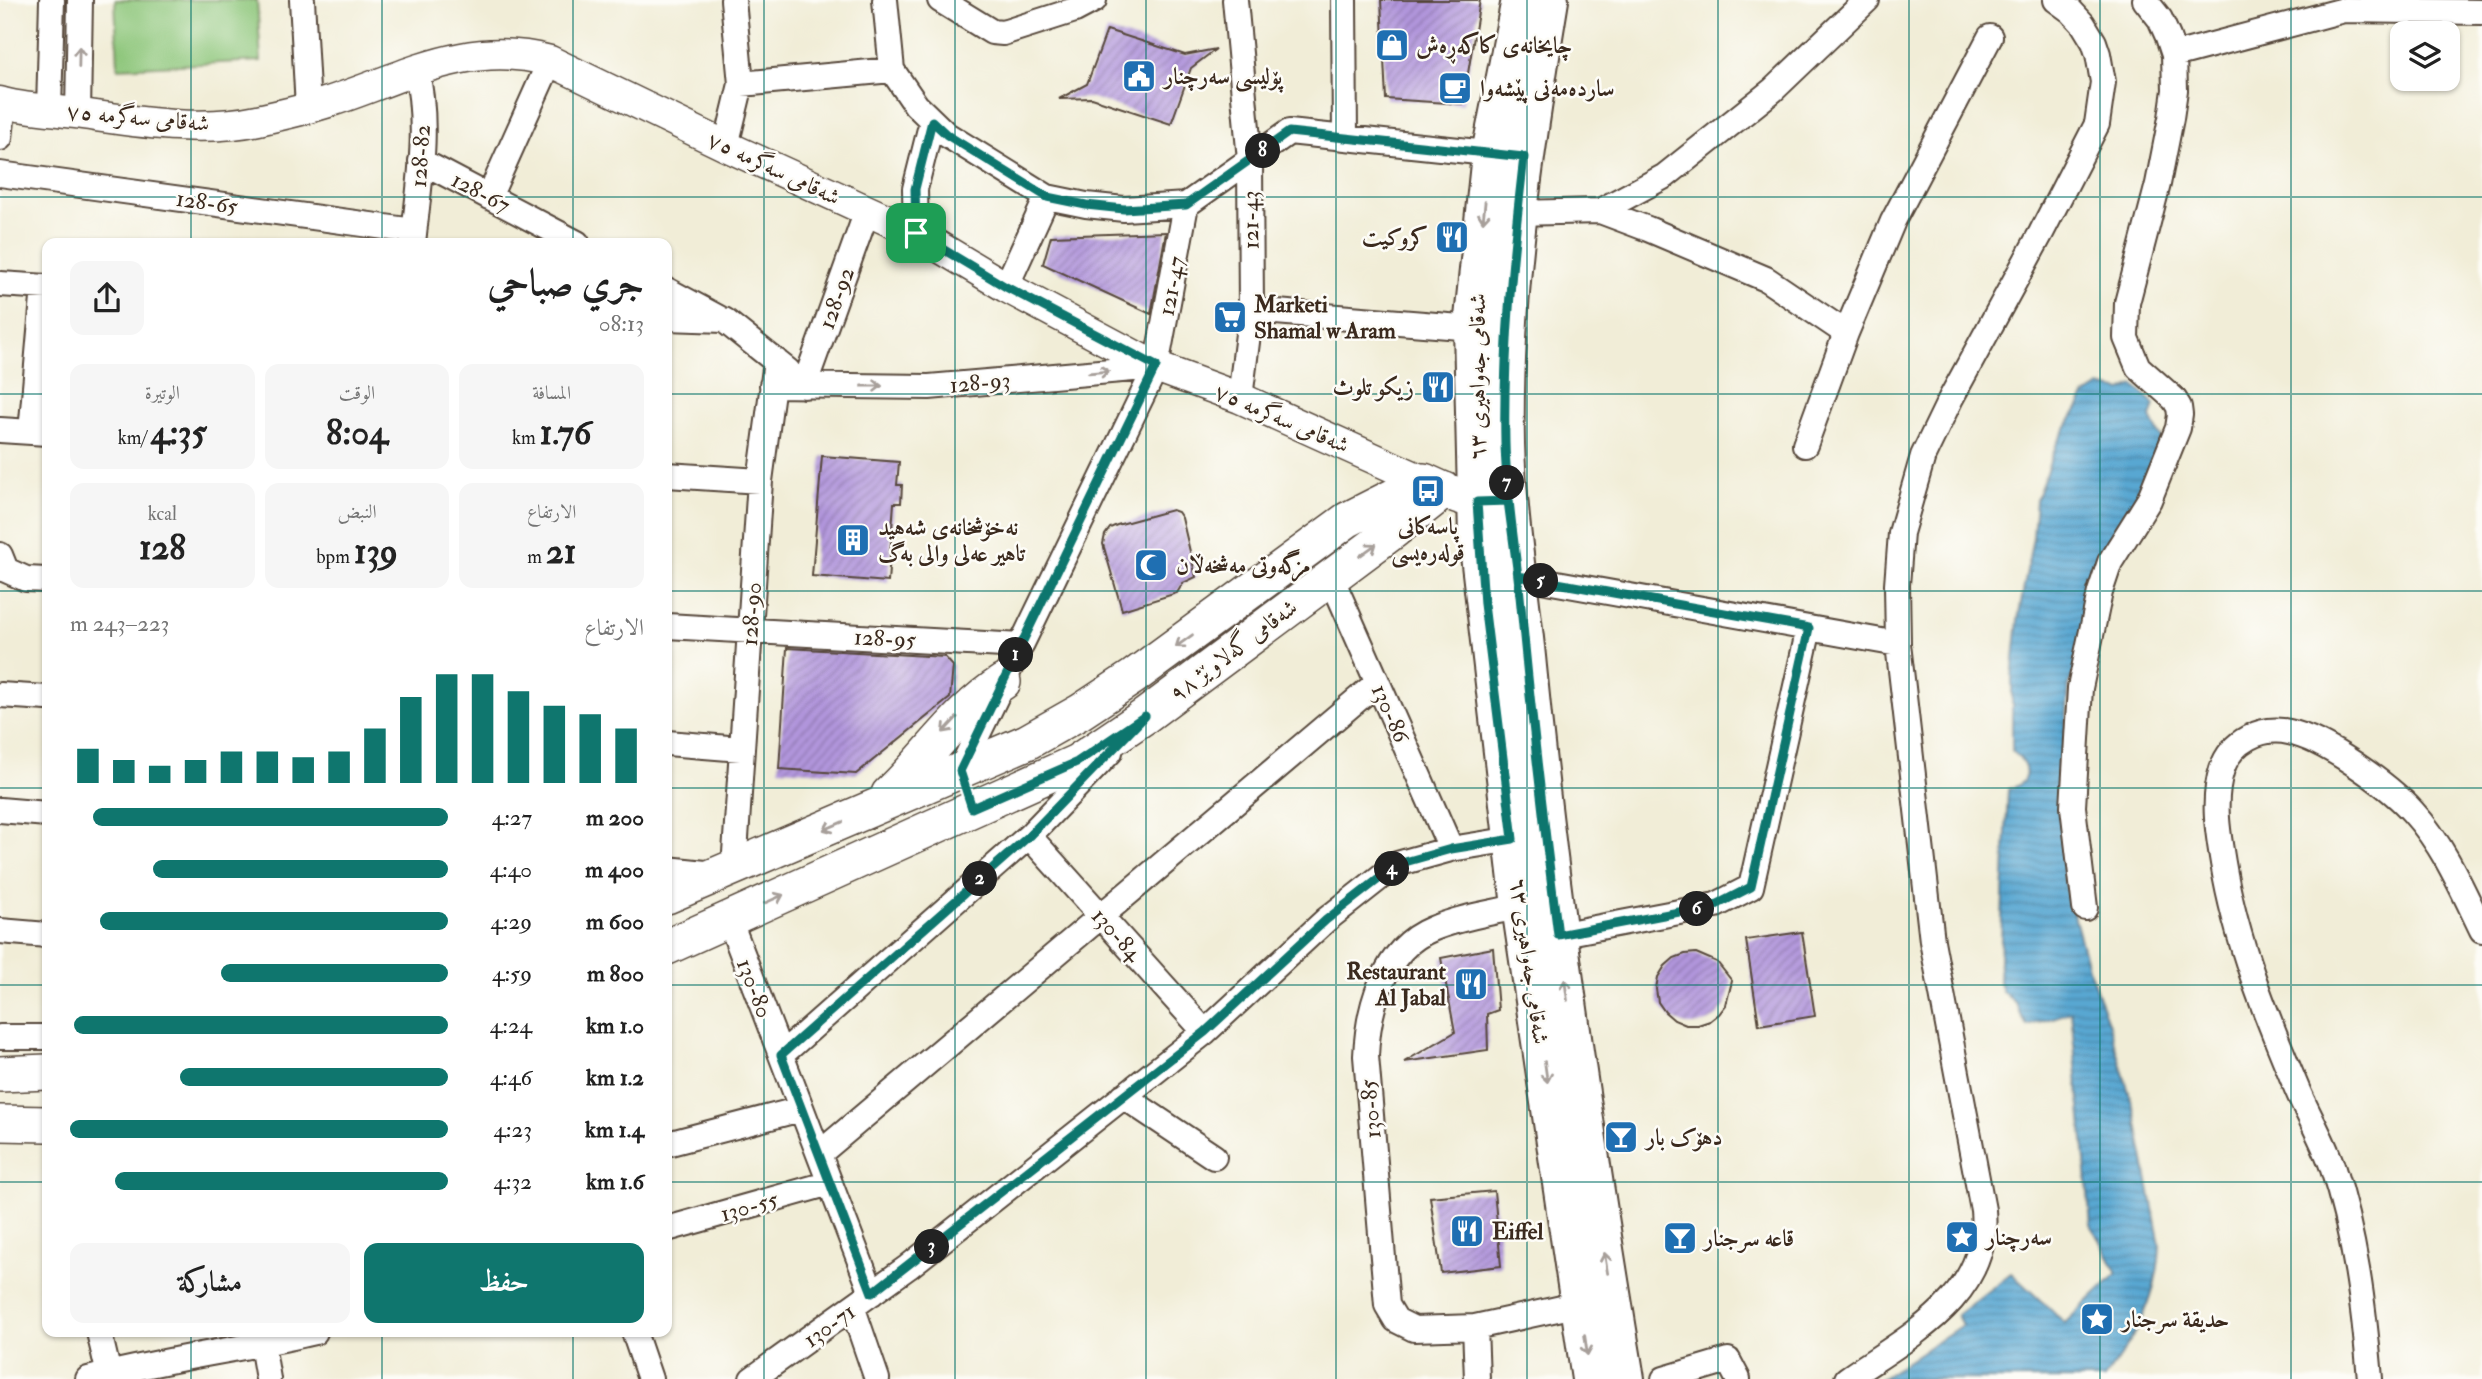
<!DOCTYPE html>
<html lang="ar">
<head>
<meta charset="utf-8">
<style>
  body { margin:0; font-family:"IM FELL Double Pica",Amiri,serif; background:#f6f6f6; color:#222; direction:rtl; height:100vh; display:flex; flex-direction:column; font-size:26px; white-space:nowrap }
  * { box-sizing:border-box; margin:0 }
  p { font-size:23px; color:#767676 }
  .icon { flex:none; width:38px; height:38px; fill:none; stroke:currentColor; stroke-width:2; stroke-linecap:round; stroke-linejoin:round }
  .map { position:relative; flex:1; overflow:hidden; direction:ltr }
  .details { position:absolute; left:42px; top:238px; width:630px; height:1099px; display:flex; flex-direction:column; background:#fff; border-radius:14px; box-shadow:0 2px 5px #0004; direction:rtl }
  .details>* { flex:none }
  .tools { position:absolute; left:2390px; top:21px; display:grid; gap:14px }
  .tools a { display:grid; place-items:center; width:70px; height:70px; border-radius:14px; background:#fff; box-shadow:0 2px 5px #0004; font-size:35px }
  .pin { position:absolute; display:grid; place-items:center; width:60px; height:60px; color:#fff; margin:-30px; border-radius:14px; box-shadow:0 4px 10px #0006 }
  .km { position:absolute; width:35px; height:35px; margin:-18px; border-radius:50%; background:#222; color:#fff; font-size:19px; line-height:35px; text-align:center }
  .round { display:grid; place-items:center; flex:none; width:74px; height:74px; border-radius:14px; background:#f6f6f6 }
  .head { display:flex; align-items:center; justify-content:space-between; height:119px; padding:0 28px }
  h1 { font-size:38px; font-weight:700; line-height:52px }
  .figures { display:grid; grid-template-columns:repeat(3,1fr); gap:10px; height:119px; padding:7px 28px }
  .figures div { display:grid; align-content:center; border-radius:14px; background:#f6f6f6; text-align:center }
  .figures b { font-size:35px; font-weight:700 }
  .figures small { font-size:19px; font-weight:400 }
  .figures p { font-size:19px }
  .chart { height:196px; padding:14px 28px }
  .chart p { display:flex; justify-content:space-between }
  .chart svg { width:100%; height:126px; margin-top:7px; stroke:#0f766e; stroke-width:6 }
  .button { display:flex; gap:14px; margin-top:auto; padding:14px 28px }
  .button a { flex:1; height:80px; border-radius:14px; background:#0f766e; color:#fff; font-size:28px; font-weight:700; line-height:80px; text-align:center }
  .button a+a { background:#f6f6f6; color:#222 }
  ul { padding:0 28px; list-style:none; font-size:23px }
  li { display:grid; grid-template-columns:112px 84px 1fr; align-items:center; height:52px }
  li i { height:18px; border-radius:9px; background:#0f766e }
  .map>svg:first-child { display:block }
  .pitch { fill:#8dc67a; stroke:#64784c; stroke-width:2 }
  .water { fill:url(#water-rules); stroke:#4a6878; stroke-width:2 }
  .building { fill:url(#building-hatch) }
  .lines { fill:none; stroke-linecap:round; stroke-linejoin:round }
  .minor-casing { stroke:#56473a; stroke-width:28 }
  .tertiary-casing { stroke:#56473a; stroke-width:33 }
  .secondary-casing { stroke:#56473a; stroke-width:38 }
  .primary-casing { stroke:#56473a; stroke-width:42 }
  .minor { stroke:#fff; stroke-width:24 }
  .tertiary { stroke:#fff; stroke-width:30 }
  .secondary { stroke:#fff; stroke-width:35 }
  .primary { stroke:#fff; stroke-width:38 }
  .oneway { stroke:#a79f9a }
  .route-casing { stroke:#fff; stroke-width:14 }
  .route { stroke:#0f766e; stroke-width:9 }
  .grid { fill:none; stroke:#0f766e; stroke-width:2; stroke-opacity:0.55 }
  .labels { text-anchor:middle; stroke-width:5; stroke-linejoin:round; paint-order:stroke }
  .poi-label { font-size:23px; font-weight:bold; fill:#3b2a1e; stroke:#fdfcf7; text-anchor:start }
  .street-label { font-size:23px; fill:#3b2a1e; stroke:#fdfcf7 }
</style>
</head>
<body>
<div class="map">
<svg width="2482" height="1379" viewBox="0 0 2482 1379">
  <defs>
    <pattern id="water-rules" width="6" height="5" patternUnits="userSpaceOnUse" patternTransform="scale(1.75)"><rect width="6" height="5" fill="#58a7d2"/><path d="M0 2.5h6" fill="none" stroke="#4a88aa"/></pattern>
    <pattern id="building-hatch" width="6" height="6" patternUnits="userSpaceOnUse" patternTransform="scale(1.75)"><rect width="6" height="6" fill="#b195dc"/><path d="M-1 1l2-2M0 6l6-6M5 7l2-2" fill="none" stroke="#917ab2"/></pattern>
  </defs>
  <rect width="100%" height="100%" fill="#fdfcf7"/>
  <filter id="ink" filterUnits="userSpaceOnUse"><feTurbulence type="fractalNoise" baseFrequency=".0143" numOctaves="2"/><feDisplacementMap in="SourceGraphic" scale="14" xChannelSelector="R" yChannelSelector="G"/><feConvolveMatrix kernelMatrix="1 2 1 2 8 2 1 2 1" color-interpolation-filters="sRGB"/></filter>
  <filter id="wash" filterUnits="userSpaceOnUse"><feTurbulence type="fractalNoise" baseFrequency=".00686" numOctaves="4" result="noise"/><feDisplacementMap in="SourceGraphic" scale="28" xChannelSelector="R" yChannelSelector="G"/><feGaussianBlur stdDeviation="1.57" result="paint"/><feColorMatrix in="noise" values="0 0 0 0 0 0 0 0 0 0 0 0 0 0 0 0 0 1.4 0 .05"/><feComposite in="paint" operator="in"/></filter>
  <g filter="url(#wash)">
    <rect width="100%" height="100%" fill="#f1edd7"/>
    <path class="pitch" d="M115 0H257L261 61 118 68Z"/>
    <path class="water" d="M2134 385 2155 405 2151 418 2161 438 2069 685 2060 801 2064 878 2088 967 2109 1025 2135 1113 2160 1245C2158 1299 2136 1336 2104 1379H1881L1962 1325 1957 1315 2011 1273 2065 1323 2117 1273 2091 1225 2071 1012 2027 1026 2016 1004 2002 991 1999 982 2008 789C2033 783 2029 763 2012 751V678L2018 620 2033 537 2036 500 2057 443 2086 395 2100 386 2122 391Z"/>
    <g id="blocks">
      <path class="building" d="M1381 0H1480L1463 104 1386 99Z
        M1107 30 1185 55 1216 49 1191 68 1171 124 1092 98 1059 99 1087 84Z
        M1166 232 1151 314 1043 264 1051 236Z
        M822 456 899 462 897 485H902L901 503H894L888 582 812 576Z
        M1172 510 1178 512 1182 518 1196 577 1183 583 1177 593 1122 610 1103 544 1105 535 1110 528 1117 525Z
        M787 648 945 657 953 666 950 698 856 774 779 769Z
        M1802 932 1815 1016 1759 1025 1746 940Z
        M1493 948 1498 1010 1487 1014 1488 1050 1404 1062 1455 1032 1441 958Z
        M1696 953 1717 962 1732 981 1726 1005 1719 1014 1710 1021 1698 1025H1686L1674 1020 1665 1012 1658 1002 1656 989 1658 977 1665 966 1674 958 1685 954Z
        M1494 1191 1501 1266 1441 1273 1430 1197Z"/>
    </g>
  </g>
  <g filter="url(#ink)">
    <use href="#blocks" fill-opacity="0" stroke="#56473a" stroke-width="2"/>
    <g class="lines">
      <g class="minor-casing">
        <path id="minor" d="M302 0 308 108
          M885 0 892 70 916 105 947 135 1047 197 1086 205 1124 209 1186 205 1289 132 1506 155
          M940 0 992 32 1003 33 1075 10 1094 0
          M1235 0 1250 160 1251 310 1240 398
          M1344 0 1345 137
          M2174 55 2344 10 2482 12
          M741 84 892 70
          M49 109 52 0
          M78 113 80 0
          M0 138 4 103
          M726 146 741 84 733 0
          M421 161 577 243
          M0 174 414 231
          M489 197 550 61
          M1600 211 1648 229 1766 279 1846 333
          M1517 213 1600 211 1665 176 1773 90 1867 0
          M916 233 915 189 932 121
          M413 243C419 186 430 125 416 69
          M0 284 47 287
          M1006 287 1047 197
          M667 290 719 318
          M1251 310 1473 328
          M667 318 724 320 788 371
          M772 385 929 387 1156 367
          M804 386 867 211
          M0 430 47 433
          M31 432 44 287
          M1805 445 1846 333 1893 221 1990 37
          M667 475 760 481
          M0 555 6 570 26 579 47 580
          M1518 576 1898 644
          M1331 577 1451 849
          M667 626 1021 646
          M0 695 47 698
          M667 743 741 749
          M960 771 1156 367 1186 205
          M0 810 47 814
          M1029 836 1205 1032
          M734 868 760 481 776 361
          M667 869 715 874
          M1521 906C1492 913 1461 917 1432 929 1383 949 1368 1009 1366 1056L1387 1305 1396 1320 1414 1329 1475 1327 1580 1304
          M2085 908 2073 807 2080 688 2100 592 2110 562 2149 500 2178 428 2180 415 2179 407 2174 399 2138 367 2126 338 2127 303 2158 184 2171 118 2175 90 2174 55 2168 37 2160 19 2145 0
          M729 919 872 1293
          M0 931 47 935
          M1558 935 1716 905 1751 887 1809 628
          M0 1037H47
          M781 1055 1029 836 1110 752
          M1123 1096 1214 1157
          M667 1144 801 1109
          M819 1154 1377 683
          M667 1229 830 1183
          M853 1309 877 1379
          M1475 1327 1477 1379
          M99 1332 110 1379
          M260 1332 268 1379
          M634 1332 650 1379
          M88 1379C163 1359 240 1350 315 1332
          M752 1379 908 1267 1205 1032 1326 920 1397 864 1451 849 1513 839
          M1664 1379 1728 1360 1738 1379
          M1847 1379C1907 1337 1991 1297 1983 1210L1932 941 1898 644 1897 585 1901 533 1923 456 1951 398 2041 233 2097 124 2103 82 2098 54 2094 42 2083 24 2071 11 2056 0
          M2370 1379C2364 1307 2355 1235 2332 1166 2323 1140 2308 1115 2297 1089 2266 1015 2236 942 2223 863 2218 833 2212 800 2222 769 2231 741 2261 726 2289 732 2324 739 2389 785 2413 812 2444 846 2462 889 2482 930"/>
      </g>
      <g class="tertiary-casing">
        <path id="tertiary" d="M0 102C23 109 49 109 74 113 134 121 198 133 258 120 281 115 304 110 325 103 402 79 466 38 550 61L726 146 916 233 1006 287 1156 367 1240 398 1424 481"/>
      </g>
      <g class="secondary-casing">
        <path id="secondary" d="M889 794C929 757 956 712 1003 682
          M667 896 1027 742 1080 712 1133 677 1347 520 1424 481C1450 493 1474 505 1503 501
          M667 947 1077 762 1145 716 1392 532 1445 490
          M0 1074 47 1072
          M0 1123 47 1124"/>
      </g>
      <g class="primary-casing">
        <path id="primary" d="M1521 0 1491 154 1473 328 1478 538 1521 906 1591 1379
          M1549 0C1525 146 1502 296 1505 444 1507 519 1520 593 1527 667 1550 905 1586 1143 1625 1379"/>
      </g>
      <use href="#minor" class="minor"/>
      <use href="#tertiary" class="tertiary"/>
      <use href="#secondary" class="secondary"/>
      <use href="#primary" class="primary"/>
    </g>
    <defs><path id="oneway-shaft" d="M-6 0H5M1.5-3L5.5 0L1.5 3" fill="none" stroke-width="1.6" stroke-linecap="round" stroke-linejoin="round" transform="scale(1.75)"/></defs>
    <g class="oneway">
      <use href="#oneway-shaft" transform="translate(79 57) rotate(-89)"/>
      <use href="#oneway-shaft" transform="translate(1484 212) rotate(96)"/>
      <use href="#oneway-shaft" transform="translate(1099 372) rotate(-5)"/>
      <use href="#oneway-shaft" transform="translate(872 386)"/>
      <use href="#oneway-shaft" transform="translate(1368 550) rotate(-36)"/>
      <use href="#oneway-shaft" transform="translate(1184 641) rotate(144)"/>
      <use href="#oneway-shaft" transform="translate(950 725) rotate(133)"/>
      <use href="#oneway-shaft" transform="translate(833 826) rotate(157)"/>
      <use href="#oneway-shaft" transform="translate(774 899) rotate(-24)"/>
      <use href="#oneway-shaft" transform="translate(1566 990) rotate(-98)"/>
      <use href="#oneway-shaft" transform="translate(1546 1072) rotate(82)"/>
      <use href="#oneway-shaft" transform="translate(1606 1263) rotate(-99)"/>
      <use href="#oneway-shaft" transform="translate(1586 1345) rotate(82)"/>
    </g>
  </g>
  <g class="lines" filter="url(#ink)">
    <g class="route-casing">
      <path id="route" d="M916 233 1006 287 1156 366 960 771 972 808 1077 762 1145 716 1029 836 781 1055 872 1293 1205 1032 1326 920 1398 864 1451 849 1513 839 1484 604 1477 502 1508 501 1518 576 1809 628 1751 887 1716 905 1558 935C1543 819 1530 703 1519 586 1514 538 1506 492 1505 443 1503 348 1513 251 1524 157L1289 132 1186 205 1124 209 1086 205 1047 197 947 135 932 121 915 189 916 233"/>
    </g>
    <use href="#route" class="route"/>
  </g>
  <path class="grid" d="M191 0V243M382 0V243M573 0V243M764 0V1379M955 0V1379M1146 0V1379M1336 0V1379M1527 0V1379M1718 0V1379M1909 0V1379M2100 0V1379M2291 0V1379M0 197H2482M0 394H47M667 394H2482M0 591H47M667 591H2482M0 788H47M667 788H2482M0 985H47M667 985H2482M0 1182H47M667 1182H2482M191 1332V1379M382 1332V1379M573 1332V1379"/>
  <defs>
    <g id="shop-square" transform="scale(1.75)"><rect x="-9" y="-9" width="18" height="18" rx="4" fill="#1f6fb2" stroke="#fdfcf7"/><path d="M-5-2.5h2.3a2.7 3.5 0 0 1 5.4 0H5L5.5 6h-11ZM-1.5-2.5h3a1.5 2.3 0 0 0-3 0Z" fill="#fff"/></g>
    <g id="civic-square" transform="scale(1.75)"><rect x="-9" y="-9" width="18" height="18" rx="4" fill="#1f6fb2" stroke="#fdfcf7"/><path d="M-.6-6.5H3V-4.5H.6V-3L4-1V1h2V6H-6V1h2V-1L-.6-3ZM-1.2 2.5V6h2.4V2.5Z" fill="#fff"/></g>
    <g id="cafe-square" transform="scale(1.75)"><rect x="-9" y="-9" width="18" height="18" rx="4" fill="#1f6fb2" stroke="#fdfcf7"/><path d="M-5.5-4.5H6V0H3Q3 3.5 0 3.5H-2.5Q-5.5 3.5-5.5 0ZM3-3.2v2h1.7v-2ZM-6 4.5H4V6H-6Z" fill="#fff"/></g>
    <g id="restaurant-square" transform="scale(1.75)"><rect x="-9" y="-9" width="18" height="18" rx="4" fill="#1f6fb2" stroke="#fdfcf7"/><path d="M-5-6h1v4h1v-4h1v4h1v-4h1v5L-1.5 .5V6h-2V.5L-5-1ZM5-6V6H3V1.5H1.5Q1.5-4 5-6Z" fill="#fff"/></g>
    <g id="supermarket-square" transform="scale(1.75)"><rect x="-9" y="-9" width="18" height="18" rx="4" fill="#1f6fb2" stroke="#fdfcf7"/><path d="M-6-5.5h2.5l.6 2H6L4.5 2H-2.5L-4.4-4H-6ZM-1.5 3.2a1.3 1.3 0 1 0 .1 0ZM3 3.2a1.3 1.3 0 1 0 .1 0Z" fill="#fff"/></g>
    <g id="bus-square" transform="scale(1.75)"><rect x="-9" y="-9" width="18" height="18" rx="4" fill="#1f6fb2" stroke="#fdfcf7"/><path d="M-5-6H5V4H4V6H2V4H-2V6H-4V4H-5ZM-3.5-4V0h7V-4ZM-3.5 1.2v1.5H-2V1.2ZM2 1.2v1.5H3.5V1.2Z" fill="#fff"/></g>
    <g id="building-square" transform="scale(1.75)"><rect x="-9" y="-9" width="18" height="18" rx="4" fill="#1f6fb2" stroke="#fdfcf7"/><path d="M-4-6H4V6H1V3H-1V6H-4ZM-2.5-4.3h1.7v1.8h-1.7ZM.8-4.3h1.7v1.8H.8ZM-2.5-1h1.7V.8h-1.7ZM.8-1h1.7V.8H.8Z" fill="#fff"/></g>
    <g id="mosque-square" transform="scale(1.75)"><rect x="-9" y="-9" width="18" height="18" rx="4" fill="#1f6fb2" stroke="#fdfcf7"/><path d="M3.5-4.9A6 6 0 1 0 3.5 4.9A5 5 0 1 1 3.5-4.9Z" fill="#fff"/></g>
    <g id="bar-square" transform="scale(1.75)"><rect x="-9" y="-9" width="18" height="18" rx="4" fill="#1f6fb2" stroke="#fdfcf7"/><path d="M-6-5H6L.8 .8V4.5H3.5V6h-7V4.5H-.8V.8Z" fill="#fff"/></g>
    <g id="sight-square" transform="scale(1.75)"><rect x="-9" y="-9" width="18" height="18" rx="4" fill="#1f6fb2" stroke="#fdfcf7"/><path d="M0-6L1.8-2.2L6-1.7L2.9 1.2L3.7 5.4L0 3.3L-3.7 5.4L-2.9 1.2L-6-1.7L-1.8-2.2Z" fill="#fff"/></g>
  </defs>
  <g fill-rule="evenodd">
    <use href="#shop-square" x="1392" y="45"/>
    <use href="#civic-square" x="1139" y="76"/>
    <use href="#cafe-square" x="1455" y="88"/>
    <use href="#restaurant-square" x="1452" y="237"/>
    <use href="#supermarket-square" x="1230" y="317"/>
    <use href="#restaurant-square" x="1438" y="387"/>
    <use href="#bus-square" x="1428" y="491"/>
    <use href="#building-square" x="853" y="540"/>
    <use href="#mosque-square" x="1151" y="565"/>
    <use href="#restaurant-square" x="1471" y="984"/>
    <use href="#bar-square" x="1621" y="1137"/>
    <use href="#restaurant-square" x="1467" y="1231"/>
    <use href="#sight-square" x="1962" y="1237"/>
    <use href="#bar-square" x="1680" y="1238"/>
    <use href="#sight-square" x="2097" y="1319"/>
  </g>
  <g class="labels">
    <g class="poi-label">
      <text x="1416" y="53">چایخانەی کاکەڕەش</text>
      <text x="1164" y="84">پۆلیسی سەرچنار</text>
      <text x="1480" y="96">ساردەمەنی پێشەوا</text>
      <text x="1428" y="245" text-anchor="end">كروكيت</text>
      <text x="1254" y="312">Marketi<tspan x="1254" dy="26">Shamal w Aram</tspan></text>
      <text x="1414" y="395" text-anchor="end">زيكو تلوث</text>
      <text x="1428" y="534" text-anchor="middle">پاسەکانی<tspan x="1428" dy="26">قولەرەیسی</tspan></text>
      <text x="878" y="535">نەخۆشخانەی شەهید<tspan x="878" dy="26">تاهیر عەلی والی بەگ</tspan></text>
      <text x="1176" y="573">مزگەوتی مەشخەڵان</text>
      <text x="1446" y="979" text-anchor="end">Restaurant<tspan x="1446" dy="26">Al Jabal</tspan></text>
      <text x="1646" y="1145">دهۆک بار</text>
      <text x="1492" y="1239">Eiffel</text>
      <text x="1986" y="1245">سەرچنار</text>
      <text x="1704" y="1246">قاعه سرجنار</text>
      <text x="2122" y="1327">حديقة سرجنار</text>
    </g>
    <g class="street-label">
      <text transform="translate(138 117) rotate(5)" y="8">شەقامی سەگرمە ٧٥</text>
      <text transform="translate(420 156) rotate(-86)" y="8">128-82</text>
      <text transform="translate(774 168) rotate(25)" y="8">شەقامی سەگرمە ٧٥</text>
      <text transform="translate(481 192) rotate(28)" y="8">128-67</text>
      <text transform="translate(207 202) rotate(8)" y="8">128-65</text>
      <text transform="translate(1250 220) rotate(-91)" y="8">121-43</text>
      <text transform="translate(1171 286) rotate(-79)" y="8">121-47</text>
      <text transform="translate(836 298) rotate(-70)" y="8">128-92</text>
      <text transform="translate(1477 377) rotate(-90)" y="8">شەقامی جەواهیری ٦٣</text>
      <text transform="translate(980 382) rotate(-5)" y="8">128-93</text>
      <text transform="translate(1282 418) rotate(23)" y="8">شەقامی سەگرمە ٧٥</text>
      <text transform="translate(751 614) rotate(-86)" y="8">128-90</text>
      <text transform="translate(885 638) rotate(3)" y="8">128-95</text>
      <text transform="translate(1233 650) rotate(-37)" y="8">شەقامی گەلاوێژ ٩٨</text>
      <text transform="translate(1391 713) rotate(66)" y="8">130-86</text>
      <text transform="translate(1117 934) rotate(48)" y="8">130-84</text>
      <text transform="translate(1530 961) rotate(82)" y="8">شەقامی جەواهیری ٦٣</text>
      <text transform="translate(755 988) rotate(69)" y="8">130-80</text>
      <text transform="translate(1370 1109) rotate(-95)" y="8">130-85</text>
      <text transform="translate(749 1206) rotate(-16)" y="8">130-55</text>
      <text transform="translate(829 1325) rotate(-36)" y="8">130-71</text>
    </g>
  </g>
</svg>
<div class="tools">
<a><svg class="icon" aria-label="layers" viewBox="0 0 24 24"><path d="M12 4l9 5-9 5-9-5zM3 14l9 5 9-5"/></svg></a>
</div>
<div class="pin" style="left:916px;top:233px;background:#1e9e55"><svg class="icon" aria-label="arrive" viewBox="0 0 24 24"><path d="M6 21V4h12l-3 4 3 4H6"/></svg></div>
<b class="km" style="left:1016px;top:655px">1</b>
<b class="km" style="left:980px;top:879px">2</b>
<b class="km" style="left:932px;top:1247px">3</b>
<b class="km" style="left:1392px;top:869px">4</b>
<b class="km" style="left:1541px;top:581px">5</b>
<b class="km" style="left:1697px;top:909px">6</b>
<b class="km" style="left:1507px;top:483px">7</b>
<b class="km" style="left:1263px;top:151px">8</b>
<section class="details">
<div class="head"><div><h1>جري صباحي</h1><p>08:13</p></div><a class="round"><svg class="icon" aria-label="share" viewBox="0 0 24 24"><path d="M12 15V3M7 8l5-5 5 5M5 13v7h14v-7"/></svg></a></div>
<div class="figures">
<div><p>المسافة</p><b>1.76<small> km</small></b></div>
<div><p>الوقت</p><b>8:04</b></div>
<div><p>الوتيرة</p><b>4:35<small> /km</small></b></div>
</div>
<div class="figures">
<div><p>الارتفاع</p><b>21<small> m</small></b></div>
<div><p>النبض</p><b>139<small> bpm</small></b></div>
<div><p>kcal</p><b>128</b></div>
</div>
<div class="chart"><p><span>الارتفاع</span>223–243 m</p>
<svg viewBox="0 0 160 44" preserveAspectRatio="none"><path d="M5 44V32M15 44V36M25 44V38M35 44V36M45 44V33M55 44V33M65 44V35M75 44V33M85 44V25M95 44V14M105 44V6M115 44V6M125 44V12M135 44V17M145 44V20M155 44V25"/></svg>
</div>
<ul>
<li><b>200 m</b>4:27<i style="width:94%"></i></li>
<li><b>400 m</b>4:40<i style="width:78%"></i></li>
<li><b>600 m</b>4:29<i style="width:92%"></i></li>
<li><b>800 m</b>4:59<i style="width:60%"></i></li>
<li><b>1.0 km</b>4:24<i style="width:99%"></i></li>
<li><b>1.2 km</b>4:46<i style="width:71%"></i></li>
<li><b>1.4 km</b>4:23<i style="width:100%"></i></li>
<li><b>1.6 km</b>4:32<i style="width:88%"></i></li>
</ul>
<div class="button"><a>حفظ</a><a>مشاركة</a></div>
</section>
</div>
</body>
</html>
